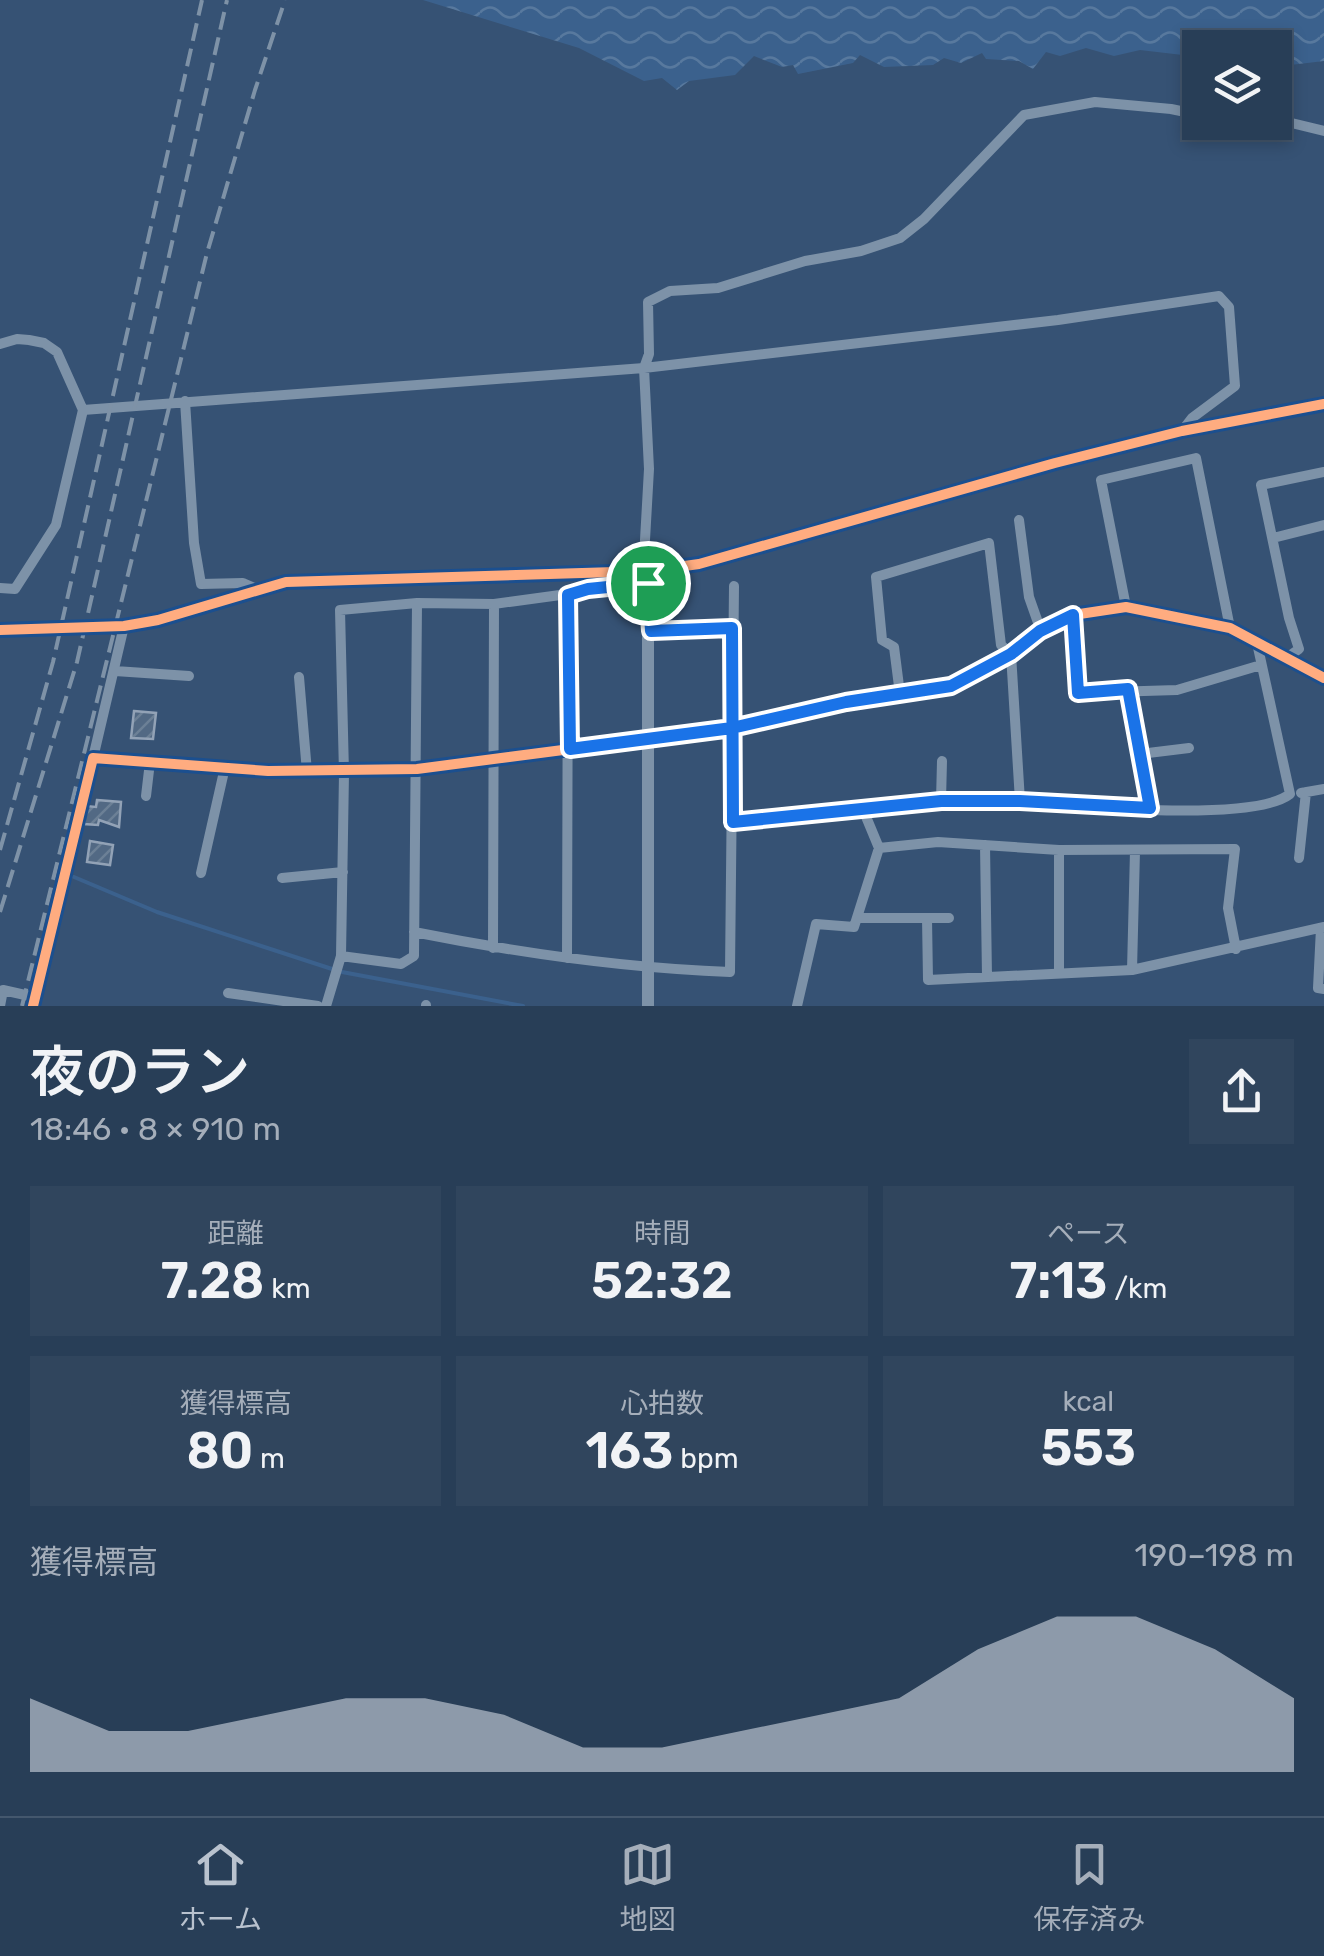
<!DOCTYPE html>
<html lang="ja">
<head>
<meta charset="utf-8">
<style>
  body { margin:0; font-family:Rubik,"Noto Sans JP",sans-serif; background:#30455d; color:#f1f3f6; height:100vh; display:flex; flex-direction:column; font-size:38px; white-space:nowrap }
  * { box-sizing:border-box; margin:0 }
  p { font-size:32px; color:#a5aeba }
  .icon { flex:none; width:55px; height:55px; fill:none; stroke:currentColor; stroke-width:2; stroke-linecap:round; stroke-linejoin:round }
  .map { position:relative; height:1006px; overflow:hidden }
  .sheet { display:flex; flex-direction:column; background:#283e57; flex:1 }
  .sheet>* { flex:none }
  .tools { position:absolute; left:1182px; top:30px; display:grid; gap:20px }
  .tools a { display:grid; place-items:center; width:110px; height:110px; border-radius:0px; background:#283e57; box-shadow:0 5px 15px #0003,0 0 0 2px #44576d; font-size:50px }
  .pin { position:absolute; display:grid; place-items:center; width:85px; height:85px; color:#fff; margin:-42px; border:5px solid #fff; border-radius:50%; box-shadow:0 2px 10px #0007 }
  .round { display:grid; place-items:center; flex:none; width:105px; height:105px; border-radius:0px; background:#30455d }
  .head { display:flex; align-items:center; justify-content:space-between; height:170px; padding:0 30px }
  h1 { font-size:55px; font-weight:600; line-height:75px }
  .stats { display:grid; grid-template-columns:repeat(3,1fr); gap:15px; height:170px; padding:10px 30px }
  .stats div { display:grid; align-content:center; border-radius:0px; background:#30455d; text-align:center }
  .stats b { font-size:50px; font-weight:600 }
  .stats small { font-size:28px; font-weight:400 }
  .stats p { font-size:28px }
  .chart { height:280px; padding:20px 30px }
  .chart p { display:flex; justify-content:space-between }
  .chart svg { width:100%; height:180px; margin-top:10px; fill:#b9c2ce; opacity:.7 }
  .tab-bar { display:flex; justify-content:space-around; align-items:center; height:140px; border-top:2px solid #44576d; background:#283e57; font-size:28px; color:#a5aeba }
  .tab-bar a { display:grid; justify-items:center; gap:5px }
  .tab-bar .active { color:#b9c2ce }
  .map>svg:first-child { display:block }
  .water { fill:url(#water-waves) }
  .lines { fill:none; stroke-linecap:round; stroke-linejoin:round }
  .stream { stroke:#3b618d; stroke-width:4 }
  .building { fill:url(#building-hatch); stroke:#92a2b6; stroke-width:2.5 }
  .tertiary-tunnel { stroke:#546c89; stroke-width:12; stroke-dasharray:12 6; stroke-linecap:butt }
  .minor { stroke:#7d92a8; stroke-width:10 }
  .tertiary { stroke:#7d92a8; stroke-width:12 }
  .rail { stroke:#7e92a7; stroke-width:4; stroke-dasharray:18 8; stroke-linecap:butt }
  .cycleway-casing { stroke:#1b4f8f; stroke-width:16 }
  .cycleway { stroke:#ffac80; stroke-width:10 }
  .route-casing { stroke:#fff; stroke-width:20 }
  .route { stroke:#1a73e8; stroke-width:12 }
</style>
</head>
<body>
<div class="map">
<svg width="1324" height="1006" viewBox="0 0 1324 1006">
  <defs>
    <pattern id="water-waves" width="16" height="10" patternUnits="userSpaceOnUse" patternTransform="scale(2.5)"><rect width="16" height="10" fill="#3b618d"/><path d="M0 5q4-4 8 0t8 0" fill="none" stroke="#58799e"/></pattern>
    <pattern id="building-hatch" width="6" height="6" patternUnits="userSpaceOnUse" patternTransform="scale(2.5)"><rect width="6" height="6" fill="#526984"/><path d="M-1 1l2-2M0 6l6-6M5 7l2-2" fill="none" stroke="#6c8096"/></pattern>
  </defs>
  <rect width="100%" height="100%" fill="#365274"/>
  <path class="water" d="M423 0H1324V61L1290 65 1275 60V48H1200V57L1140 50 1114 56 1086 48 1060 56 1046 52 1033 69 1019 61 986 59 982 53 961 63 944 58 933 65 884 67 860 55 853 63 798 74 793 65 782 67 754 56 735 75 689 81 677 90 662 78 644 81 579 48Z"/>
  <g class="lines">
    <path class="stream" d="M74 877 157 912 332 969
      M342 972 523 1006"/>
  </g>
  <path class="building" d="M134 711 156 713 153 739 131 738Z
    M97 800 121 802 119 827 99 820 98 825 84 824 86 806 96 807Z
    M90 841 113 845 110 865 87 862Z"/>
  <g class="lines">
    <path class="tertiary-tunnel" d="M15 630 124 626"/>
    <path class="minor" d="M1275 119 1324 131
      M0 344 17 339 29 340 44 343 57 352 83 410 56 525 15 589 0 588
      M185 401 194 543 201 584 243 583 259 590
      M83 410 644 368 1058 320 1219 296 1229 307 1235 386 1192 418 1182 431
      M1019 520 1029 597 1041 631
      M1273 538 1324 525
      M648 571 645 540 649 469 644 368 649 354 648 302 670 291 718 288 805 261 861 251 900 238 924 219 1024 115 1095 102 1171 109 1200 115
      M1126 607 1101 480 1196 458 1230 628
      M1073 615 1078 693 1177 690 1261 665
      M0 630H15
      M651 631 732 628
      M1288 657 1299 649 1289 618 1261 485 1324 472
      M115 671 189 676
      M299 677 307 772
      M1128 689 1150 808
      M1140 754 1189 748
      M93 758 124 626
      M1301 793 1324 789
      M146 796 150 762
      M941 801 942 761
      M1020 801C1072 806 1253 823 1290 794L1257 643
      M862 807 879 848
      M733 822C829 811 923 801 1020 801L1011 654 1001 645 989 543 876 577 882 640 894 647 900 694
      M985 845 987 977
      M1059 850V973
      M1299 858 1306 792
      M201 873 225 767
      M282 878 343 872
      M859 918H927L928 980 1132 970 1324 927
      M927 918H949
      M1321 928 1318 988 1324 989
      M414 932C519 953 623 968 730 972L734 586
      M493 948 494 604
      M341 956 401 964 414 956 417 603
      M567 958 568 595
      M1132 970 1135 851
      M228 993 318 1006
      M0 1006 3 990 34 997
      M33 1006 93 758 268 771 417 769 732 728 846 702 951 685 1011 654 1041 631 1073 615 1126 607 1230 628 1324 678
      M326 1006 341 956 344 773 340 610 417 603 494 604 648 583
      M426 1006V1005
      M797 1006 816 924 854 927 879 848 938 842 1059 850 1235 849 1228 908 1236 949"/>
    <path class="tertiary" d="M124 626 158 620 286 582 648 571 699 564 1055 463 1182 431 1324 404
      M648 1006V571"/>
    <path class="rail" d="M0 850 53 662 202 0
      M0 912 77 662 227 0
      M22 1006 207 253 255 90 285 0"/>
    <g class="cycleway-casing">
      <path id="cycleway" d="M0 630 124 626 158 620 286 582 648 571 699 564 1055 463 1182 431 1324 404
        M33 1006 93 758 268 771 417 769 732 728 846 702 951 685 1011 654 1041 631 1073 615 1126 607 1230 628 1324 678"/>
    </g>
    <use href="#cycleway" class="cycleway"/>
  </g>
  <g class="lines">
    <g class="route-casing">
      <path id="route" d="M648 583 588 589 568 595 570 749 732 728 846 702 951 686 1011 654 1040 631 1073 615 1078 693 1128 689 1150 808 1020 801H941L733 822 732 628 651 631 648 583"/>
    </g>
    <use href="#route" class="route"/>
  </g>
</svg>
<div class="tools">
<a><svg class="icon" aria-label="layers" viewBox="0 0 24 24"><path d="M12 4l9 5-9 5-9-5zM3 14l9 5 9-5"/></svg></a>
</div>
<div class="pin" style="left:648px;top:583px;background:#1e9e55"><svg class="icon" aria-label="arrive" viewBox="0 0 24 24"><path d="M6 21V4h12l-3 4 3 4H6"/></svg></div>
</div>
<section class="sheet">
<div class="head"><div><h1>夜のラン</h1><p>18:46 · 8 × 910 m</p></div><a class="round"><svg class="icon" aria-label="share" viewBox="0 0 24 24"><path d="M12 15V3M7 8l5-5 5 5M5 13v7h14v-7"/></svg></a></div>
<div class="stats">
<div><p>距離</p><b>7.28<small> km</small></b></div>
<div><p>時間</p><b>52:32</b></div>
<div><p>ペース</p><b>7:13<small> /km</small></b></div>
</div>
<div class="stats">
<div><p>獲得標高</p><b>80<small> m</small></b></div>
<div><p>心拍数</p><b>163<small> bpm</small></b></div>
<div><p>kcal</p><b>553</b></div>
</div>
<div class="chart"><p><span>獲得標高</span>190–198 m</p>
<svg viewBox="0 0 160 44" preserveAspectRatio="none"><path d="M0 44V26L10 34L20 34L30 30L40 26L50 26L60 30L70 38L80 38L90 34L100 30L110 26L120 14L130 6L140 6L150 14L160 26V44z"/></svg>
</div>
</section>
<nav class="tab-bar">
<a class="active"><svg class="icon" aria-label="home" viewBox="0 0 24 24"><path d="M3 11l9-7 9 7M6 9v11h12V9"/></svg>ホーム</a>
<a><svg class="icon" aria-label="map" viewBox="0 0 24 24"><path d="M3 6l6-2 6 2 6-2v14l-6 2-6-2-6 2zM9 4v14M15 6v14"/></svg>地図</a>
<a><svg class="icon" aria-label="saved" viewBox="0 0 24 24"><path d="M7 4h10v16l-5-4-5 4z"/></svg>保存済み</a>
</nav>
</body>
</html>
